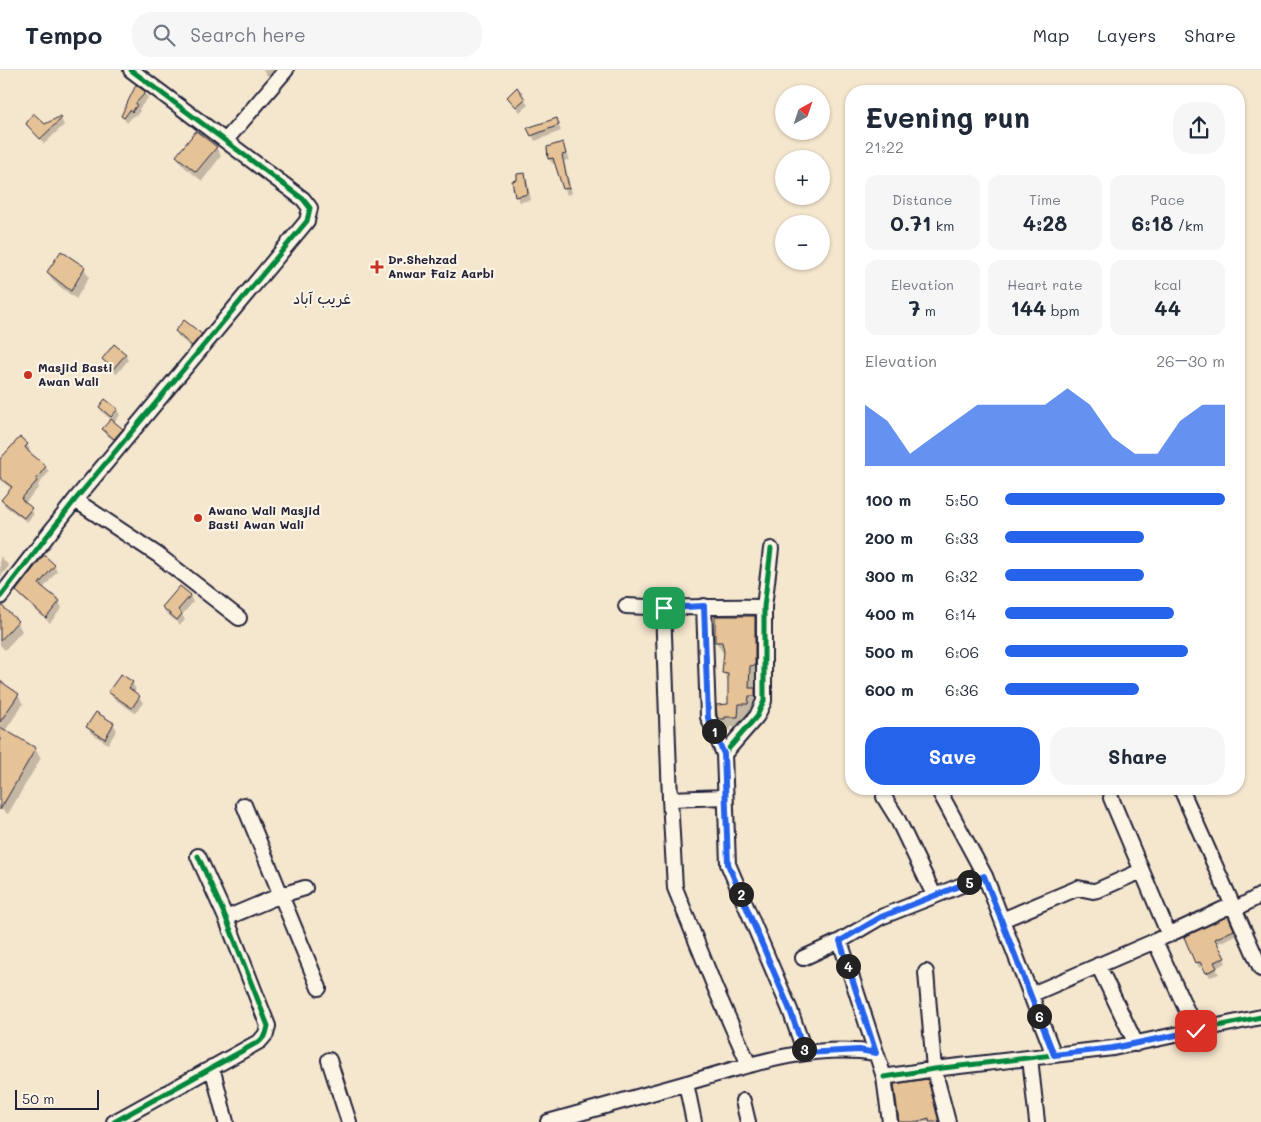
<!DOCTYPE html>
<html lang="en">
<head>
<meta charset="utf-8">
<style>
  body { margin:0; font-family:Mali,"Playpen Sans Arabic",sans-serif; background:#f6f6f7; color:#1f2937; height:100vh; display:flex; flex-direction:column; font-size:19px; white-space:nowrap }
  * { box-sizing:border-box; margin:0 }
  p { font-size:16px; color:#747a83 }
  .icon { flex:none; width:28px; height:28px; fill:none; stroke:currentColor; stroke-width:2; stroke-linecap:round; stroke-linejoin:round }
  .map { position:relative; flex:1; overflow:hidden }
  .side { position:absolute; left:845px; top:15px; width:400px; height:710px; display:flex; flex-direction:column; background:#fff; border-radius:20px; box-shadow:0 1px 4px #0004 }
  .side>* { flex:none }
  .needle { width:32px; rotate:40deg }
  .tools { position:absolute; left:775px; top:15px; display:grid; gap:10px }
  .tools a { display:grid; place-items:center; width:55px; height:55px; border-radius:50%; background:#fff; box-shadow:0 1px 4px #0004; font-size:25px }
  .scale { position:absolute; left:15px; bottom:12px; width:84px; box-sizing:border-box; padding-left:5px; border:2px solid #22223b; border-top:0; font-size:14px; line-height:18px; white-space:nowrap; color:#22223b; -webkit-text-stroke:4px #fcf5e5; paint-order:stroke }
  .pin { position:absolute; display:grid; place-items:center; width:42px; height:42px; color:#fff; margin:-21px; border-radius:10px; box-shadow:0 2px 8px #0006 }
  .km { position:absolute; width:25px; height:25px; margin:-12px; border-radius:50%; background:#222; color:#fff; font-size:14px; line-height:25px; text-align:center }
  .round { display:grid; place-items:center; flex:none; width:52px; height:52px; border-radius:20px; background:#f6f6f7 }
  .head { display:flex; align-items:center; justify-content:space-between; height:85px; padding:0 20px }
  h1 { font-size:28px; font-weight:700; line-height:38px }
  .metrics { display:grid; grid-template-columns:repeat(3,1fr); gap:8px; height:85px; padding:5px 20px }
  .metrics div { display:grid; align-content:center; border-radius:12px; background:#f6f6f7; text-align:center }
  .metrics b { font-size:21px; font-weight:700 }
  .metrics small { font-size:14px; font-weight:400 }
  .metrics p { font-size:14px }
  .chart { height:140px; padding:10px 20px }
  .chart p { display:flex; justify-content:space-between }
  .chart svg { width:100%; height:90px; margin-top:5px; fill:#2563eb; opacity:.7 }
  .cta { display:flex; gap:10px; margin-top:auto; padding:10px 20px }
  .cta a { flex:1; height:58px; border-radius:20px; background:#2563eb; color:#fff; font-size:20px; font-weight:700; line-height:58px; text-align:center }
  .cta a+a { background:#f6f6f7; color:#1f2937 }
  ul { padding:0 20px; list-style:none; font-size:16px }
  li { display:grid; grid-template-columns:80px 60px 1fr; align-items:center; height:38px }
  li i { height:12px; border-radius:6px; background:#2563eb }
  header { display:flex; align-items:center; gap:30px; box-sizing:border-box; height:70px; padding:0 25px; background:#fff; border-bottom:1px solid #e0e1e3 }
  header strong { font-size:24px }
  nav { display:flex; gap:28px; margin-inline-start:auto; font-size:18px }
  .search { width:350px; height:45px; background:#f6f6f7; display:flex; align-items:center; gap:12px; box-sizing:border-box; padding:0 18px; border-radius:20px; color:#747a83; font-size:19px }
  .map>svg:first-child { display:block }
  .shadow { fill:#0003 }
  .building { fill:#e6c297; stroke:#22223b }
  .lines { fill:none; stroke-linecap:round; stroke-linejoin:round }
  .minor-casing { stroke:#22223b; stroke-width:18 }
  .minor { stroke:#fcf5e5; stroke-width:14 }
  .cycleway-casing { stroke:#fcf5e5; stroke-width:8 }
  .cycleway { stroke:#00873e; stroke-width:5 }
  .route-casing { stroke:#fff; stroke-width:10 }
  .route { stroke:#2563eb; stroke-width:6 }
  .poi-dot { fill:#c8321e; stroke:#fcf5e5; stroke-width:2 }
  .labels { text-anchor:middle; stroke-width:4.5; stroke-linejoin:round; paint-order:stroke }
  .poi-label { font-size:12px; font-weight:bold; fill:#22223b; stroke:#fcf5e5; text-anchor:start }
  .quarter-label { font-size:15px; fill:#22223b; stroke:#fcf5e5 }
</style>
</head>
<body>
<header>
<strong>Tempo</strong>
<div class="search"><svg class="icon" aria-label="search" viewBox="0 0 24 24"><circle cx="10" cy="10" r="6"/><path d="M15 15l6 6"/></svg>Search here</div>
<nav><a>Map</a><a>Layers</a><a>Share</a></nav>
</header>
<div class="map">
<svg width="1261" height="1052" viewBox="0 0 1261 1052">
  <rect width="100%" height="100%" fill="#f5e6ce"/>
  <filter id="ink" filterUnits="userSpaceOnUse"><feTurbulence type="fractalNoise" baseFrequency=".02" numOctaves="2"/><feDisplacementMap in="SourceGraphic" scale="10" xChannelSelector="R" yChannelSelector="G"/><feConvolveMatrix kernelMatrix="1 2 1 2 8 2 1 2 1" color-interpolation-filters="sRGB"/></filter>
  <g filter="url(#ink)">
    <path class="shadow" d="M263 0H291L276 13 266 4Z
      M517 19 528 35 520 42 508 27Z
      M145 23 148 28 139 39 140 41 136 46 134 45 127 53 122 46Z
      M60 47 64 55 44 74 28 54 44 56Z
      M556 50 561 61 535 71 529 58Z
      M562 73 569 90 564 91 572 123 567 125 556 93 553 94 549 89Z
      M216 77 221 86 202 111 182 95 177 86Z
      M524 104 527 110 531 130 520 132 517 127 518 111Z
      M84 198 89 207 76 229 53 211 48 202Z
      M176 262 201 265 204 271 195 281 179 267Z
      M125 285 128 290 117 304 106 295 103 289Z
      M100 337 117 340 120 345 114 353 122 360 125 365 118 374 107 365 104 359 112 350 103 343Z
      M27 374 30 380 27 382 46 397 49 402 38 415 39 417 24 434 34 444 27 452 5 436 2 430 12 419 0 410V392Z
      M0 486 9 496 0 507Z
      M54 496 57 501 43 519 59 532 62 538 50 553 21 527 17 521Z
      M190 526 193 532 182 545 185 550 180 555 166 543 163 537Z
      M0 537 17 552 22 561 5 580 0 575Z
      M716 547H755L761 558V606L756 607 755 621 761 631 754 645H745L744 658 731 657V660H726L719 648 729 635V612L723 602 725 583H723L716 572Z
      M121 606 132 613 136 619 133 623 139 627 143 633 135 643 113 628 110 622Z
      M0 613 18 625 23 634 5 661 35 679 41 688 8 744 0 739Z
      M113 654 117 660 108 674 91 663 88 657Z
      M1230 853 1236 865 1217 874 1226 893 1216 898 1219 904 1210 907 1204 896 1199 898 1186 868Z
      M927 1010 940 1052H900Z"/>
    <path class="building" d="M136 15 146 22 136 33 137 35 132 42 130 40 124 48 121 46Z
      M517 17 525 29 516 37 507 27Z
      M33 43 45 54 61 46 62 48 40 69 26 54Z
      M557 48 559 55 531 66 527 58Z
      M196 61 217 77 196 102 176 86Z
      M563 72 566 84 562 85 569 118 563 119 553 88 548 89 547 77Z
      M525 103 528 124 515 127 512 111 517 110V104Z
      M61 181 85 197 71 221 47 202Z
      M184 250 202 264 192 276 175 261Z
      M114 274 126 284 113 299 102 289Z
      M105 329 118 339 111 347 99 337Z
      M111 349 123 359 114 369 102 359Z
      M20 367 28 374 25 377 29 382 46 396 36 410 37 411 21 429 32 438 24 448 1 430 12 417 0 408V389Z
      M44 485 55 495 39 514 60 531 46 548 16 521Z
      M180 516 191 525 178 540 182 544 177 550 162 537Z
      M1 535 18 551 0 571V536Z
      M715 546H755V595L750 596 749 618H755V626H749L748 634H739L738 647H725V649H718L717 645 716 635 728 634V604L722 603 724 582 722 572H715Z
      M121 604 133 612 129 618 140 626 132 638 108 622Z
      M0 611 19 624 0 652Z
      M96 642 114 653 105 669 86 657Z
      M0 657 36 678 0 740Z
      M1228 846 1234 860 1215 869 1225 888 1214 892 1217 898 1206 903 1200 892 1195 893 1184 867Z
      M928 1009 939 1052H929V1048L916 1052H899L894 1014Z"/>
    <g class="lines">
      <g class="minor-casing">
        <path id="minor" d="M226 70 286 0
          M75 430 158 485 239 548
          M771 479 764 537V631L757 646 724 684 728 794 790 940 805 983
          M0 527 75 430 307 151 310 138 303 129 131 0
          M626 536C672 539 718 536 764 537
          M704 536 708 647 724 684
          M663 538 670 729 675 818 716 920 749 995
          M938 719 985 806 1054 985
          M1181 719 1261 899
          M884 727 897 748 934 825
          M1111 728 1169 865
          M670 729 725 727
          M244 735 319 918
          M1234 840 1261 825
          M226 848 281 825 305 818
          M1002 850 1078 818 1093 821 1098 820 1141 801
          M840 871 884 1007 890 1052
          M1155 871 1196 961
          M803 888 840 871 881 847 985 806
          M1098 895 1136 974
          M926 902 934 999 948 1052
          M1030 925 1155 871 1232 835
          M1030 988 1037 1052
          M329 990 349 1052
          M212 997 226 1052
          M884 1007 934 999 1113 978 1261 947
          M686 1013 694 1052
          M743 1031 748 1052
          M114 1052 260 971 266 964 268 956 226 848 198 786
          M548 1052C594 1039 641 1026 687 1013 748 995 812 973 876 983"/>
      </g>
      <use href="#minor" class="minor"/>
      <g class="cycleway-casing">
        <path id="cycleway" d="M771 479 764 537V631L757 646 724 684 728 794 790 940 805 983
          M0 527 75 430 307 151 310 138 303 129 131 0
          M884 1007 934 999 1113 978 1261 947
          M114 1052 260 971 266 964 268 956 226 848 198 786"/>
      </g>
      <use href="#cycleway" class="cycleway"/>
    </g>
  </g>
  <g class="lines" filter="url(#ink)">
    <g class="route-casing">
      <path id="route" d="M664 538 704 536 708 648 724 684 728 794 790 940 805 983 859 980 876 983 840 871 881 847 984 806 1054 985 1113 978 1196 961"/>
    </g>
    <use href="#route" class="route"/>
  </g>
  <g class="poi-dot">
    <path d="M374.5 189.5h5v5h5v5h-5v5h-5v-5h-5v-5h5z"/>
    <circle cx="28" cy="305" r="5"/>
    <circle cx="198" cy="448" r="5"/>
  </g>
  <g class="labels">
    <g class="poi-label">
      <text x="388" y="194">Dr.Shehzad<tspan x="388" dy="14">Anwar Faiz Aarbi</tspan></text>
      <text x="38" y="302">Masjid Basti<tspan x="38" dy="14">Awan Wali</tspan></text>
      <text x="208" y="445">Awano Wali Masjid<tspan x="208" dy="14">Basti Awan Wali</tspan></text>
    </g>
    <g class="quarter-label">
      <text x="322" y="234">غریب آباد</text>
    </g>
  </g>
</svg>
<div class="tools">
<a><svg class="needle" viewBox="-14 -14 28 28"><path d="M0-13l5 13h-10z" fill="#e53935"/><path d="M0 13l5-13h-10z" fill="#747a83"/></svg></a>
<a>+</a>
<a>−</a>
</div>
<div class="scale">50 m</div>
<div class="pin" style="left:664px;top:538px;background:#1e9e55"><svg class="icon" aria-label="arrive" viewBox="0 0 24 24"><path d="M6 21V4h12l-3 4 3 4H6"/></svg></div>
<div class="pin" style="left:1196px;top:961px;background:#d93025"><svg class="icon" aria-label="check" viewBox="0 0 24 24"><path d="M5 12l5 5 9-10"/></svg></div>
<b class="km" style="left:714px;top:661px">1</b>
<b class="km" style="left:741px;top:824px">2</b>
<b class="km" style="left:804px;top:979px">3</b>
<b class="km" style="left:848px;top:896px">4</b>
<b class="km" style="left:969px;top:812px">5</b>
<b class="km" style="left:1039px;top:946px">6</b>
<section class="side">
<div class="head"><div><h1>Evening run</h1><p>21:22</p></div><a class="round"><svg class="icon" aria-label="share" viewBox="0 0 24 24"><path d="M12 15V3M7 8l5-5 5 5M5 13v7h14v-7"/></svg></a></div>
<div class="metrics">
<div><p>Distance</p><b>0.71<small> km</small></b></div>
<div><p>Time</p><b>4:28</b></div>
<div><p>Pace</p><b>6:18<small> /km</small></b></div>
</div>
<div class="metrics">
<div><p>Elevation</p><b>7<small> m</small></b></div>
<div><p>Heart rate</p><b>144<small> bpm</small></b></div>
<div><p>kcal</p><b>44</b></div>
</div>
<div class="chart"><p><span>Elevation</span>26–30 m</p>
<svg viewBox="0 0 160 44" preserveAspectRatio="none"><path d="M0 44V14L10 22L20 38L30 30L40 22L50 14L60 14L70 14L80 14L90 6L100 14L110 30L120 38L130 38L140 22L150 14L160 14V44z"/></svg>
</div>
<ul>
<li><b>100 m</b>5:50<i style="width:100%"></i></li>
<li><b>200 m</b>6:33<i style="width:63%"></i></li>
<li><b>300 m</b>6:32<i style="width:63%"></i></li>
<li><b>400 m</b>6:14<i style="width:77%"></i></li>
<li><b>500 m</b>6:06<i style="width:83%"></i></li>
<li><b>600 m</b>6:36<i style="width:61%"></i></li>
</ul>
<div class="cta"><a>Save</a><a>Share</a></div>
</section>
</div>
</body>
</html>
